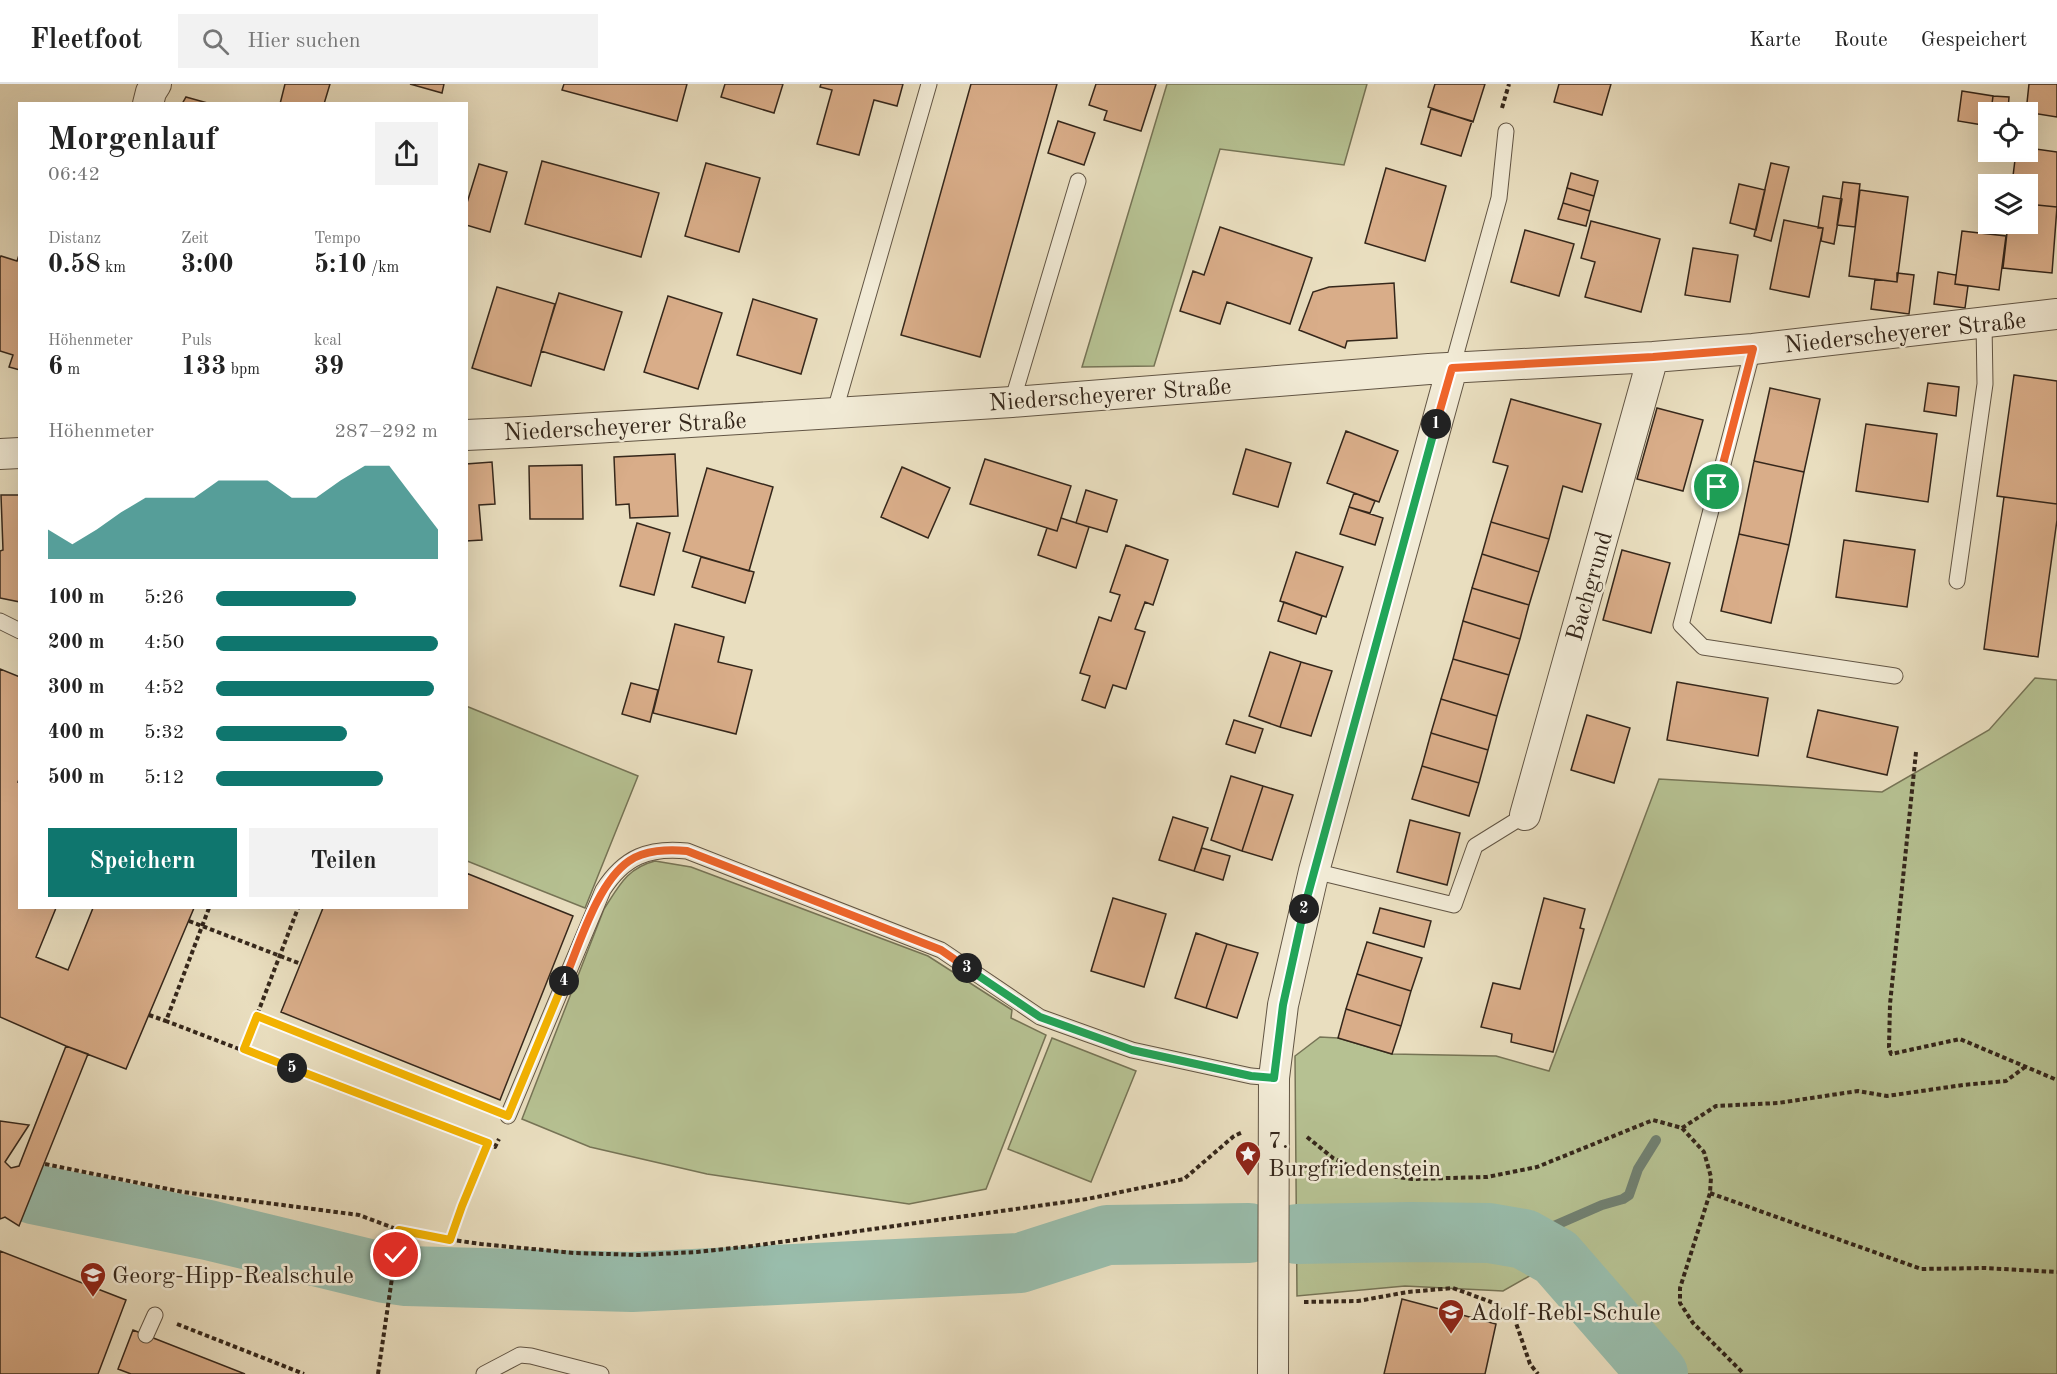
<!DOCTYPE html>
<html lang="de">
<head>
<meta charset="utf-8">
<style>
  body { margin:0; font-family:"Old Standard TT",serif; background:#f2f2f2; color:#222; height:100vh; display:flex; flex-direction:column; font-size:22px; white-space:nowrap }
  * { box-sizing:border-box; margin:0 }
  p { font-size:20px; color:#767676 }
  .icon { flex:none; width:33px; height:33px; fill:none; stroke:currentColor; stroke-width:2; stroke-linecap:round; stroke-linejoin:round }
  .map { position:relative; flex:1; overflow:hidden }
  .drawer { position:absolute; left:18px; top:18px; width:450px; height:807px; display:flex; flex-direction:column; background:#fff; border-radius:0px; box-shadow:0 6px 24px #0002 }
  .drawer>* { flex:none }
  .buttons { position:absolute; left:1978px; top:18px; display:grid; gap:12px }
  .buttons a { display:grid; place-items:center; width:60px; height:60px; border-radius:0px; background:#fff; box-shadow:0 6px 24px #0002; font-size:30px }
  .pin { position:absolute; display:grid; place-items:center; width:51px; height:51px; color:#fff; margin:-26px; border:3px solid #fff; border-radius:50%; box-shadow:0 2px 6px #0007 }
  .km { position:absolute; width:30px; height:30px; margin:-15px; border-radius:50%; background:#222; color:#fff; font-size:16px; line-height:30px; text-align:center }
  .round { display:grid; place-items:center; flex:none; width:63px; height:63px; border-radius:0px; background:#f2f2f2 }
  .headline { display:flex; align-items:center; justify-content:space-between; height:102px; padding:0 30px }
  h1 { font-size:33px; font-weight:600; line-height:45px }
  .metrics { display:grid; grid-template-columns:repeat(3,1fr); gap:9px; height:102px; padding:6px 30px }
  .metrics div { display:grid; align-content:center }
  .metrics b { font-size:26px; font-weight:600 }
  .metrics small { font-size:16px; font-weight:400 }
  .metrics p { font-size:16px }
  .chart { height:168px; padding:12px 30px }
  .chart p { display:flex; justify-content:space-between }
  .chart svg { width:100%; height:108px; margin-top:6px; fill:#0f766e; opacity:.7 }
  .cta { display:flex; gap:12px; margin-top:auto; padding:12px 30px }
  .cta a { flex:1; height:69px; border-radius:0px; background:#0f766e; color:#fff; font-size:24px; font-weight:600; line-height:69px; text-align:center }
  .cta a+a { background:#f2f2f2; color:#222 }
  ul { padding:0 30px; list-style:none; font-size:20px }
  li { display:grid; grid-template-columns:96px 72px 1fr; align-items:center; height:45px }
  li i { height:15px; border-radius:8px; background:#0f766e }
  header { display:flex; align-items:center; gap:36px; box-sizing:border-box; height:84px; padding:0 30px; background:#fff; border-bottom:2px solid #e0e0e0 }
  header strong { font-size:28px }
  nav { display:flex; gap:33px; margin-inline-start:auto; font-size:21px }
  .search { width:420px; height:54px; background:#f2f2f2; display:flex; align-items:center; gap:15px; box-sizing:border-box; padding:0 21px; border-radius:0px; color:#767676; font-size:22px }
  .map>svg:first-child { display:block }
  .green { fill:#b6c192; stroke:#767456; stroke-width:1.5 }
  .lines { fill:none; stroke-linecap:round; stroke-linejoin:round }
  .stream { stroke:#718172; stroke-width:10 }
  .river { stroke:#99bdac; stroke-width:60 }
  .building { fill:#d9ad89; stroke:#35271b; stroke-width:1.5 }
  .lane-casing { stroke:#625544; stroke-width:17 }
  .street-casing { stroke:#625544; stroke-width:32 }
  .path { stroke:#35271b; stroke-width:4; stroke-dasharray:4.5 3; stroke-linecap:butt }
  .lane { stroke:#f1ead5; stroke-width:15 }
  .street { stroke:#f1ead5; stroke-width:30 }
  .split-1-casing { stroke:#fff; stroke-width:12 }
  .split-2-casing { stroke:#fff; stroke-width:12 }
  .split-3-casing { stroke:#fff; stroke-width:12 }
  .split-4-casing { stroke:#fff; stroke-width:12 }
  .split-5-casing { stroke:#fff; stroke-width:12 }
  .split-6-casing { stroke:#fff; stroke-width:12 }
  .split-1 { stroke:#f0652b; stroke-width:8 }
  .split-2 { stroke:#22a559; stroke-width:8 }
  .split-3 { stroke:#22a559; stroke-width:8 }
  .split-4 { stroke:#f0652b; stroke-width:8 }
  .split-5 { stroke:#f5b400; stroke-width:8 }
  .split-6 { stroke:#f5b400; stroke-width:8 }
  .labels { text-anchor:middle; stroke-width:5; stroke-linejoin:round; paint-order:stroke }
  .street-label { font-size:24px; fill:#35271b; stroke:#f1ead5 }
  .poi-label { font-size:24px; fill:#35271b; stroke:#f1ead5; text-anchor:start }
</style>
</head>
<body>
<header>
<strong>Fleetfoot</strong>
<div class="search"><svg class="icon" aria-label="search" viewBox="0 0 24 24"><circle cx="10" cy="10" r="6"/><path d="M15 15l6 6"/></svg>Hier suchen</div>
<nav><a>Karte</a><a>Route</a><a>Gespeichert</a></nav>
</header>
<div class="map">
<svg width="2057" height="1290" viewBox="0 0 2057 1290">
  <rect width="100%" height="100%" fill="#e9debf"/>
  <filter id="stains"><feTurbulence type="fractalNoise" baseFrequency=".00333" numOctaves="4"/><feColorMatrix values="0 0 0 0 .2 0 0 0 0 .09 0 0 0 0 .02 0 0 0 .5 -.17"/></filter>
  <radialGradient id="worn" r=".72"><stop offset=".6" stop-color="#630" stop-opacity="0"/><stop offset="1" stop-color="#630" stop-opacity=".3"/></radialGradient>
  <path class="green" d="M1167 0H1367L1344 81 1220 65 1154 282 1082 283Z
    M2035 594 2057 596V1290H1642L1540 1186 1503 1207 1405 1202 1297 1212 1295 972 1320 953 1338 954 1392 970 1496 972 1549 987 1659 695 1882 708 1989 646Z
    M466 622 638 692 585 824 467 777Z
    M655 777 691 783 928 872 1012 926 1011 934 1046 951 986 1105 909 1120 707 1090 590 1063 522 1035 604 825C619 802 627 784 655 777Z
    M1052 954 1136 987 1091 1098 1008 1065Z"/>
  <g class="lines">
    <path class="stream" d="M1524 1155 1602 1121 1623 1115 1629 1111 1638 1085 1656 1056"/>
    <path class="river" d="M33 1110 208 1146 385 1189 406 1192 632 1198 1020 1179 1107 1151 1249 1149
      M1297 1150 1411 1148 1489 1149 1524 1155 1556 1173 1658 1290"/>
  </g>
  <path class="building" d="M285 0H330L324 20H280Z
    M410 0H444L442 9Z
    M564 0H687L677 37 562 6Z
    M725 0H783L774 29 721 13Z
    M821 0H903L897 22 874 16 859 71 817 60 832 6 820 3Z
    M971 0H1057L980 273 901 251Z
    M1096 0H1156L1141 47 1104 36 1107 27 1089 21Z
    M1435 0H1485L1473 38 1428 23Z
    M1559 0H1611L1602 31 1554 18Z
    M2029 0H2057V33L2026 28Z
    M1962 7 1993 12 1991 28H1989V42L1958 37Z
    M1993 12 2009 13 2008 27 2017 28H1991Z
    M186 13 211 20H182Z
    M1431 25 1472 37 1461 72 1421 60Z
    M1058 37 1095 49 1084 81 1048 69Z
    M2028 64 2057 68V123L2028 120V100H2012L2016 68H2028Z
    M542 77 659 109 641 173 525 140Z
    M706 79 760 94 739 168 685 152Z
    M1771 79 1789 83 1771 157 1754 152Z
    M479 80 507 88 490 148 466 141V122Z
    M1386 84 1446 102 1425 177 1365 159Z
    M1571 89 1598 97 1594 112 1567 104Z
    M1843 98 1860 100 1855 143 1837 141Z
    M1739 100 1765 106 1756 146 1730 139Z
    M1567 104 1594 112 1590 127 1563 119Z
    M1860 106 1908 113 1897 198 1849 192Z
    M1823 112 1842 115 1834 160 1821 157 1823 144H1818Z
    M1563 119 1590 127 1586 142 1558 135Z
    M2028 120 2057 123 2052 189 2003 184 2008 140H2028Z
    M1784 136 1823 144 1809 213 1770 205Z
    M1591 137 1660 155 1641 228 1585 213 1595 178 1581 174Z
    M1220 143 1312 174 1290 240 1227 218 1220 240 1180 227 1193 187 1204 191Z
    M1525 146 1574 160 1559 212 1511 198Z
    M1962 147 2006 152 1999 206 1955 200Z
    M1693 164 1738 171 1730 218 1685 211Z
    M20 168V286L9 283 13 271 0 267V174L1 172 17 177Z
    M1938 188 1956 191 1955 200 1968 202 1965 224 1934 220Z
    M1897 189 1914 191 1909 230 1871 225 1875 195 1897 198Z
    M1394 199 1397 254 1347 257 1345 264 1299 246 1313 208 1329 203Z
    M497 203 555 220 531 302 472 284Z
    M559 209 622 228 604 286 541 267Z
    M668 212 722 229 698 305 644 288Z
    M753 215 817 235 801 290 737 271Z
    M2014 291 2057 297V420L1997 412Z
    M1928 299 1959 303 1956 332 1924 327Z
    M1770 304 1820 315 1804 388 1754 377Z
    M1511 315 1601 340 1582 408 1563 402 1549 455 1491 438 1508 382 1493 378Z
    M1657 324 1703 336 1683 407 1637 395Z
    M1866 340 1937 350 1928 418 1856 407Z
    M1346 347 1398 367 1379 418 1327 399Z
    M1246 365 1291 379 1278 423 1233 410Z
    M675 370 678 432 630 434 629 420 616 421 614 373Z
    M985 375 1071 402 1057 447 970 420Z
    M1754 377 1804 388 1789 461 1739 450Z
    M492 378 495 420 479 421 482 456 466 457V380Z
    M582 381 583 435H530L529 382Z
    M902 383 950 404 928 454 881 433Z
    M707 384 773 403 749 487 683 467Z
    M1086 406 1117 416 1107 448 1076 439Z
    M1354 409 1375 417 1370 429 1349 423Z
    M1 411H20V518L0 514V467L3 466Z
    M2004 413 2057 420V436L2038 573 1984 565Z
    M1349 423 1383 434 1375 461 1340 450Z
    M1061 434 1089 443 1076 484 1038 471 1047 444 1057 447Z
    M1491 438 1549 455 1539 488 1482 470Z
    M637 439 670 449 654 511 620 502Z
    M1739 450 1789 461 1771 539 1721 527Z
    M1844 456 1915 466 1907 523 1836 513Z
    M1126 461 1168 476 1153 521 1145 518 1135 545 1145 548 1126 605 1113 601 1105 624 1082 616 1090 592 1080 589 1099 533 1111 537 1120 511 1110 508Z
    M1622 466 1670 479 1651 549 1603 536Z
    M1296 468 1343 483 1326 533 1280 517Z
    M1482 470 1539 488 1529 521 1472 504Z
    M701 473 754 488 745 519 692 503Z
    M1472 504 1529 521 1520 555 1463 537Z
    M1284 518 1322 532 1316 550 1278 537Z
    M1463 537 1520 555 1509 591 1453 575Z
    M675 540 724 553 718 578 752 586 736 650 653 629Z
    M1270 568 1301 578 1280 643 1249 632Z
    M1453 575 1509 591 1497 632 1441 615Z
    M1301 578 1332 587 1311 652 1280 643Z
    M0 585 20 593V693L18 698H20V824H56L36 873 68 886 93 824H194L126 985 66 962 0 933Z
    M1677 598 1768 614 1758 672 1667 656Z
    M631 599 658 606 650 638 622 630Z
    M1441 615 1497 632 1488 666 1431 649Z
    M1818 626 1898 643 1887 691 1807 673Z
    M1587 631 1630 644 1614 699 1571 686Z
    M1234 636 1263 645 1255 669 1226 660Z
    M1431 649 1488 666 1479 699 1422 682Z
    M1422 682 1479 699 1469 732 1412 715Z
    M1231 692 1263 702 1242 767 1211 756Z
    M1263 702 1293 711 1272 776 1242 767Z
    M1173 733 1208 744 1194 787 1159 776Z
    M1410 736 1460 749 1447 801 1397 788Z
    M1202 764 1230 772 1223 796 1194 787Z
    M466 789 573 832 500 1016 281 928 323 824H466Z
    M1113 814 1166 830 1144 903 1091 887Z
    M1544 814 1585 825 1580 844 1584 845 1553 968 1511 958 1512 950 1481 943 1493 899 1520 905Z
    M1380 824 1431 837 1424 863 1373 849Z
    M1196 849 1227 860 1206 924 1175 914Z
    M1367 858 1422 874 1411 907 1357 890Z
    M1227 860 1258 869 1237 934 1206 924Z
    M1357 890 1411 907 1401 942 1346 925Z
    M1346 925 1401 942 1392 970 1338 954Z
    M66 962 88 970 19 1142 5 1133 0 1135V1037L29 1041 5 1078 11 1084 19 1082Z
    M0 1167 126 1216 98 1290H0Z
    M1402 1215 1496 1240 1485 1290H1384Z
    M133 1246 245 1290H131L118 1285Z"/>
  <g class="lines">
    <g class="lane-casing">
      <path id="lane" d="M1753 265 1681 541 1703 563 1895 592
        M1452 284 1499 114 1506 47
        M1012 318 1078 97
        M834 330 929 0
        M1957 497 1985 300 1984 239
        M0 537 20 547
        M1314 787 1454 821 1475 762 1525 731
        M508 1032 603 806C624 773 649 763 687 767L941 866 1040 933 1132 966 1251 992 1274 994
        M146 1251 155 1231
        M484 1290 520 1271 531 1272 601 1290"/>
    </g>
    <g class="street-casing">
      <path id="street" d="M148 20 151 8 156 0
        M466 351 529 348 1012 318 1429 285 1653 273 1753 265 2057 230
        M0 370 20 369
        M1525 731 1653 273
        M1273 1290 1274 994 1283 921 1314 787 1452 284"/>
    </g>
    <path class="path" d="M1502 24 1509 0
      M1916 668 1890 920 1889 963 1891 970 1960 955 2057 996
      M209 824 166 937 495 1063 499 1055
      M189 837 301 880
      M149 931 166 937
      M257 932 485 1023
      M244 965 298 824
      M1682 1044 1716 1022 1778 1019 1858 1007 1887 1012 1963 1001 2006 997 2025 983
      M1307 1053 1333 1074 1362 1088 1412 1095 1487 1093 1537 1083 1653 1036 1682 1044 1704 1068 1711 1093 1710 1109 1680 1204V1219L1693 1239 1744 1290
      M45 1080 183 1108 359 1131 399 1146 425 1152 481 1160 574 1169 640 1171 697 1168 752 1162 1087 1115 1184 1095 1234 1052 1243 1048
      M1710 1109 1921 1185 1984 1184 2057 1188
      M450 1156 462 1122 488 1059
      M1304 1218 1358 1217 1408 1208 1453 1204 1491 1218 1515 1236 1530 1280 1538 1290
      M177 1240 304 1290
      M378 1290 399 1146"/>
    <use href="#lane" class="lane"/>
    <use href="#street" class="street"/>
  </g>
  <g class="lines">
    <g class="split-1-casing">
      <path id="split-1" d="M1436 340 1452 284 1653 273 1753 265 1717 403"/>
    </g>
    <g class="split-2-casing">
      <path id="split-2" d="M1304 825 1436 340"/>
    </g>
    <g class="split-3-casing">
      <path id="split-3" d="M967 884 1040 933 1132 966 1251 992 1274 994 1283 921 1304 825"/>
    </g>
    <g class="split-4-casing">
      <path id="split-4" d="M564 897C579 862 597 799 629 777 644 766 669 765 687 767L941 866 967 884"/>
    </g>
    <g class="split-5-casing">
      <path id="split-5" d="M292 984 244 965 257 932 508 1032 564 897"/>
    </g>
    <g class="split-6-casing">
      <path id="split-6" d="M292 984 488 1059 462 1122 450 1156 399 1146 396 1171"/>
    </g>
    <use href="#split-1" class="split-1"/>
    <use href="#split-2" class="split-2"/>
    <use href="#split-3" class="split-3"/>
    <use href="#split-4" class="split-4"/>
    <use href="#split-5" class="split-5"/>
    <use href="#split-6" class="split-6"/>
  </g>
  <defs>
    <g id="sight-pin" transform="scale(1.35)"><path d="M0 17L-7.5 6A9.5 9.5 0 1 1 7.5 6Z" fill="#8f2418" stroke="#f1ead5"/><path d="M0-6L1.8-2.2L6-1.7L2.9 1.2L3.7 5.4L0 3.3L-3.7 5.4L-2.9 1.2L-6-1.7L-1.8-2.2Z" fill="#fff"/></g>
    <g id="school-pin" transform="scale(1.35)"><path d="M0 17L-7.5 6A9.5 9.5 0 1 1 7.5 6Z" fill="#8f2418" stroke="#f1ead5"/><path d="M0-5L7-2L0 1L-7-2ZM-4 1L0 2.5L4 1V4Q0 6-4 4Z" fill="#fff"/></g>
  </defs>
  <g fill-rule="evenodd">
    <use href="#sight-pin" x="1248" y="1070"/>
    <use href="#school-pin" x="93" y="1191"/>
    <use href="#school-pin" x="1451" y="1228"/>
  </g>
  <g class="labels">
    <g class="street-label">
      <text transform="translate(1905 248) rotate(-6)" y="8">Niederscheyerer Straße</text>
      <text transform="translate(1110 310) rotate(-4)" y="8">Niederscheyerer Straße</text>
      <text transform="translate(625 342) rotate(-3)" y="8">Niederscheyerer Straße</text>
      <text transform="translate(1589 502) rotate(-74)" y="8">Bachgrund</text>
    </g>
    <g class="poi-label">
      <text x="1268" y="1064">7.<tspan x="1268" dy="28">Burgfriedenstein</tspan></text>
      <text x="112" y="1199">Georg-Hipp-Realschule</text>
      <text x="1470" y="1236">Adolf-Rebl-Schule</text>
    </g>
  </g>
  <rect width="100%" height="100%" filter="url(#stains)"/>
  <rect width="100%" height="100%" fill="url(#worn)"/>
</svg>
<div class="buttons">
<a><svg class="icon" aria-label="locate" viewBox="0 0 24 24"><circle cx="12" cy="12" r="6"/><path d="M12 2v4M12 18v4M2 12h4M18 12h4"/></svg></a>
<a><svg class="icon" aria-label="layers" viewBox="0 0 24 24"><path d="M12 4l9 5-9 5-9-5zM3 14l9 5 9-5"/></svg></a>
</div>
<div class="pin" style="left:1717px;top:403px;background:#1e9e55"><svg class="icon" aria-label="arrive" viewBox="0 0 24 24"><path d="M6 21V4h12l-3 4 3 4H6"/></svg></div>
<div class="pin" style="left:396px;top:1171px;background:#d93025"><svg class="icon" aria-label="check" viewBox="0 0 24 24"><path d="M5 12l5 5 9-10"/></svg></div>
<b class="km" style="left:1436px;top:340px">1</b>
<b class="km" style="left:1304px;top:825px">2</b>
<b class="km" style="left:967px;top:884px">3</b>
<b class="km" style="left:564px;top:897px">4</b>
<b class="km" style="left:292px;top:984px">5</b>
<section class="drawer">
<div class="headline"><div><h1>Morgenlauf</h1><p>06:42</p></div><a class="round"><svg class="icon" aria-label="share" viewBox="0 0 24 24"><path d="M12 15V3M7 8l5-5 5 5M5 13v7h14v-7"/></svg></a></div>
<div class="metrics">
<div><p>Distanz</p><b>0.58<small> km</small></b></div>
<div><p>Zeit</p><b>3:00</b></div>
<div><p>Tempo</p><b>5:10<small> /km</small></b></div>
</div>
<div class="metrics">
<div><p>Höhenmeter</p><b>6<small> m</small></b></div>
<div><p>Puls</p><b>133<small> bpm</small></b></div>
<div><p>kcal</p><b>39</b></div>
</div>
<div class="chart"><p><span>Höhenmeter</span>287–292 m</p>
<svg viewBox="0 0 160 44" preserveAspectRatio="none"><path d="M0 44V32L10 38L20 32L30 25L40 19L50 19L60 19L70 12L80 12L90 12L100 19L110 19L120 12L130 6L140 6L150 19L160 32V44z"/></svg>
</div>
<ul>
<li><b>100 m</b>5:26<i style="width:63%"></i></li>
<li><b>200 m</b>4:50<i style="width:100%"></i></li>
<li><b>300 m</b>4:52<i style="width:98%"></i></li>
<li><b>400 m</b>5:32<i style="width:59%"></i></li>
<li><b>500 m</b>5:12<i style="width:75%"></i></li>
</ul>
<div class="cta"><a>Speichern</a><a>Teilen</a></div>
</section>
</div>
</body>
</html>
